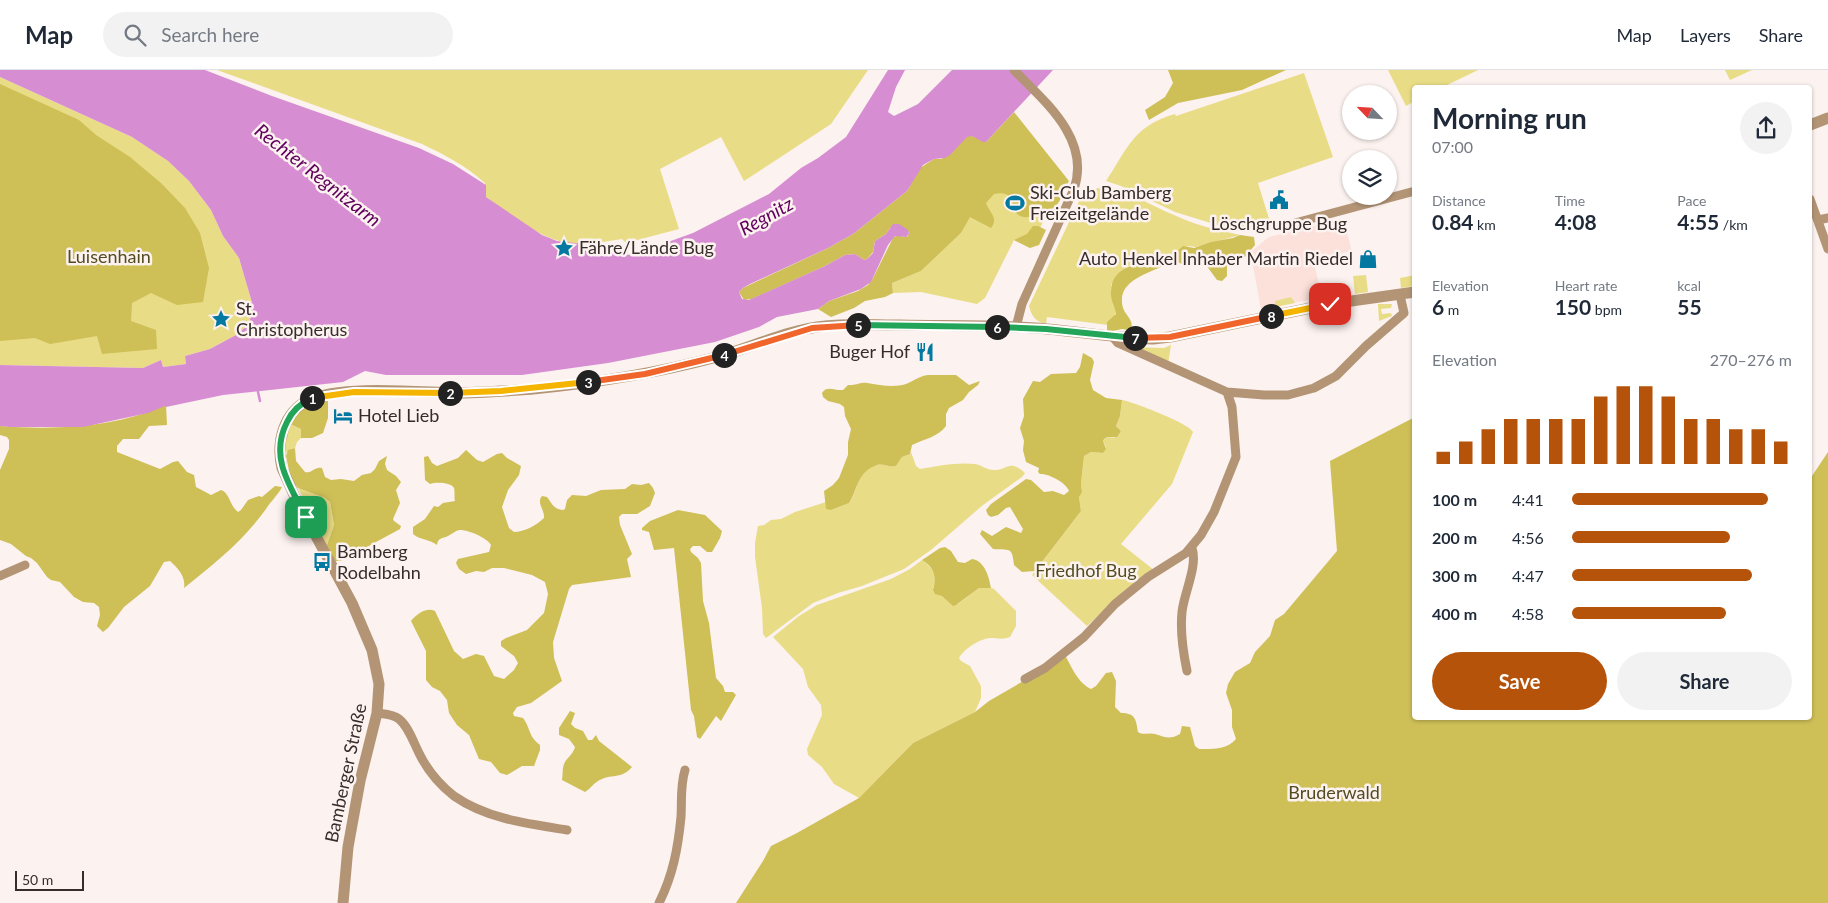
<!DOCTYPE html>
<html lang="en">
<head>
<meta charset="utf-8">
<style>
  body { margin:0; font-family:Lato,sans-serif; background:#f2f2f3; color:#1f2937; height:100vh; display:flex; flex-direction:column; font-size:19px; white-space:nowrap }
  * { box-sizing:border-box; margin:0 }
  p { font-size:16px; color:#747a83 }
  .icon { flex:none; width:28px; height:28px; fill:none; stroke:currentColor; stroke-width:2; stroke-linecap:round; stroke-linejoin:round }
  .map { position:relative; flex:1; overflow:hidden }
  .sheet { position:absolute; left:1412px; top:15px; width:400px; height:635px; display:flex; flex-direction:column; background:#fff; border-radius:5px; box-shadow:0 1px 4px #0004 }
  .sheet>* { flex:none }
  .needle { width:32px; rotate:295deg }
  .tools { position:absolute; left:1342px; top:15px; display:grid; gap:10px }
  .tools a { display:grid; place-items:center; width:55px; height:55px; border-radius:50%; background:#fff; box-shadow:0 1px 4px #0004; font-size:25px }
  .scale { position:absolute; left:15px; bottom:12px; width:69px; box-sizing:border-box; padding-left:5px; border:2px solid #362d2b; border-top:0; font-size:14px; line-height:18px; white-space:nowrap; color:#362d2b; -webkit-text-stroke:4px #fcf2ef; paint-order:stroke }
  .pin { position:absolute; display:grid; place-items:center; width:42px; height:42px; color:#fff; margin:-21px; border-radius:10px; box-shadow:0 2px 8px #0006 }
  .km { position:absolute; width:25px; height:25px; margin:-12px; border-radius:50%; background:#222; color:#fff; font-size:14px; line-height:25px; text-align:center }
  .round { display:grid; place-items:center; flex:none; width:52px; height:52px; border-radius:26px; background:#f2f2f3 }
  .headline { display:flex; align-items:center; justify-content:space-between; height:85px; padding:0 20px }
  h1 { font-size:28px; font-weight:700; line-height:38px }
  .metrics { display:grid; grid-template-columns:repeat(3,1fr); gap:8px; height:85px; padding:5px 20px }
  .metrics div { display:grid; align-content:center }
  .metrics b { font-size:21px; font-weight:700 }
  .metrics small { font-size:14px; font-weight:400 }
  .metrics p { font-size:14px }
  .chart { height:140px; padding:10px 20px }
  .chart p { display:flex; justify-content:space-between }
  .chart svg { width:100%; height:90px; margin-top:5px; stroke:#b45309; stroke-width:6 }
  .primary-button { display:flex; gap:10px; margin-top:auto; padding:10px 20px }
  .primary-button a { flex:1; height:58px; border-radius:30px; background:#b45309; color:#fff; font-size:20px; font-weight:700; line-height:58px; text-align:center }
  .primary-button a+a { background:#f2f2f3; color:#1f2937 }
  ul { padding:0 20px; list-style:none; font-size:16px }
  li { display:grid; grid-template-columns:80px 60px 1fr; align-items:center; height:38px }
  li i { height:12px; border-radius:6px; background:#b45309 }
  header { display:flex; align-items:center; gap:30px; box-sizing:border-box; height:70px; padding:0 25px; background:#fff; border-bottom:1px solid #e0e1e3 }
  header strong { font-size:24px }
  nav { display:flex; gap:28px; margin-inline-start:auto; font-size:18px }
  .search { width:350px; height:45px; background:#f2f2f3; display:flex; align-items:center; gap:12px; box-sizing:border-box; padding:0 18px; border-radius:28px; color:#747a83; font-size:19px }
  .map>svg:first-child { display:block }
  .built { fill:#fbe1da }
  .green { fill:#e9dc86 }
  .forest { fill:#cebf57 }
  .water { fill:#d78dd2 }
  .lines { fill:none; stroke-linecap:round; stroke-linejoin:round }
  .stream { stroke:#d78dd2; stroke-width:2.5 }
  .minor { stroke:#b39576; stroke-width:9 }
  .tertiary { stroke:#b39576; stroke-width:11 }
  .split-1-casing { stroke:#fff; stroke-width:10 }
  .split-2-casing { stroke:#fff; stroke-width:10 }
  .split-3-casing { stroke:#fff; stroke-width:10 }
  .split-4-casing { stroke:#fff; stroke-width:10 }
  .split-5-casing { stroke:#fff; stroke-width:10 }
  .split-6-casing { stroke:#fff; stroke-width:10 }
  .split-7-casing { stroke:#fff; stroke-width:10 }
  .split-8-casing { stroke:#fff; stroke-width:10 }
  .split-9-casing { stroke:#fff; stroke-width:10 }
  .split-1 { stroke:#22a559; stroke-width:6 }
  .split-2 { stroke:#f5b400; stroke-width:6 }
  .split-3 { stroke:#f5b400; stroke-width:6 }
  .split-4 { stroke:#f0652b; stroke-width:6 }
  .split-5 { stroke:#f0652b; stroke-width:6 }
  .split-6 { stroke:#22a559; stroke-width:6 }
  .split-7 { stroke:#22a559; stroke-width:6 }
  .split-8 { stroke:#f0652b; stroke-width:6 }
  .split-9 { stroke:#f5b400; stroke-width:6 }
  .labels { text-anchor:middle; stroke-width:5; stroke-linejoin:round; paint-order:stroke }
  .poi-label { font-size:18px; fill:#362d2b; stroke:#fcf2ef; text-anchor:start }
  .park-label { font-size:18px; fill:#534c21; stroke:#fcf2ef }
  .street-label { font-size:18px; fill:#362d2b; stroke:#fcf2ef }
  .water-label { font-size:19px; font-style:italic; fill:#60005e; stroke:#fcf2ef }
</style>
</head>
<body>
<header>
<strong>Map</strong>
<div class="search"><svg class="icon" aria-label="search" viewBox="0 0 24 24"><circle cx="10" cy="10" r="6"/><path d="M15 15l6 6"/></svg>Search here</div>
<nav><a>Map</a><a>Layers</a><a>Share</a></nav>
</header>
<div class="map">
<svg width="1828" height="833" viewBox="0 0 1828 833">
  <rect width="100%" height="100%" fill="#fcf2ef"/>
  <path class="built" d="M1343 149 1352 181 1313 189 1322 227 1261 240 1251 184 1253 180 1269 167Z"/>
  <path class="green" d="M217 0H868L831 54 744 111 721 67 660 99 679 159 626 173 622 169C609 171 596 173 583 174 545 175 516 148 486 127L485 113C466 96 445 85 422 74Z
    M1388 0H1478L1443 17 1415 18V31L1406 36Z
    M1725 0H1752L1730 10Z
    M1304 3 1333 87 1258 113 1270 152 1238 160 1227 158 1175 142 1121 116 1106 111C1128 78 1133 56 1175 44L1176 46Z
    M0 7 132 67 168 91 189 111 211 140 223 166 239 188 253 236 252 244 248 255 236 265 210 279 185 286 186 294 163 297 161 290 143 298 0 295Z
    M996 95 1056 126 1030 178 1014 170 985 228 977 234 921 222 893 223 892 213 921 201 961 163Z
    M1098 118C1125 118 1149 135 1174 145 1195 155 1217 160 1240 165L1196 177 1188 176 1165 188 1130 195 1121 201 1111 215V226L1116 242 1113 249 1107 252 1108 255 1047 247 1046 254C1035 251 1032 247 1029 236L1082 125Z
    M1366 205 1368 222 1355 224 1353 206Z
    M1415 205V216L1401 218 1400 208Z
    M1291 227 1295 233 1275 237V231Z
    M1378 234H1392L1391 238 1381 239 1382 244 1391 243 1392 246 1379 251Z
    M1171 275 1168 294 1130 277 1164 278Z
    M1122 330C1133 332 1189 353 1193 362L1172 414 1121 474 1154 500 1125 520 1087 556 1032 505 1081 441 1079 427 1082 419 1081 413 1084 386 1091 382 1103 383 1106 377 1103 371C1106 366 1111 367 1115 368L1121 361 1116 356 1120 346Z
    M290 354 301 359V368L297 372 295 378 291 379 286 383 285 373Z
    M911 382 916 396 920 399C938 396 957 392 975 394 981 395 987 400 993 400 1007 401 1009 388 1025 403L1022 407 983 435 931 480 904 499 862 516 838 523 813 533 766 568 763 564 762 538 755 487V473L758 456 764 455 771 450 781 449 795 442 826 432 831 440 849 433C859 419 856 402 877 395 883 393 890 398 896 396L902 387 910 384Z
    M298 418 325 428 330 432 334 455 327 475Z
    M922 490C932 496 938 507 933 518L953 535 958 534 979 518 989 517 994 519 1016 541V556L1010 567C1002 570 998 568 990 568 979 569 964 579 959 588L961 591 970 596 981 616V628L975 642 913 673 859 728 834 714 822 697 808 685 807 679 822 645 821 635 808 617 803 599 773 567 799 546 817 535 891 509 910 499Z"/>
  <path class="forest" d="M1168 0H1286L1242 20 1178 33 1149 50 1145 40 1165 27 1173 13Z
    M0 14 79 50 96 65 130 87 161 113 185 138 200 163 209 198 203 232 177 235 151 223 132 233 131 251 156 260 157 279 102 284 97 266 50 274 35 268 0 271Z
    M1014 42 1069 111C1065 119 1062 129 1056 136 1052 141 1047 138 1042 140 1032 145 1027 151 1017 144 1011 132 1013 120 994 124L986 133C989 142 999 148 991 158L970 147 961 163 921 201 892 213 893 223 885 227 865 231 854 238 831 247 818 239 829 231 858 221 868 215 873 208 893 168 897 165 904 167 908 166 909 162 890 158 886 164 875 171 873 182 867 189 864 190 855 184 845 185 825 196 752 229 744 230 739 222 743 218 828 178 853 164 907 121 920 98 934 89H941L949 85 967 66H972L986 72Z
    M1033 156H1038L1046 160 1039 175 1030 178 1014 170 1027 164Z
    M1240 165 1254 167 1255 175 1245 187 1231 185 1227 188V206L1222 211 1217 210 1206 195C1196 194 1182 199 1174 188L1176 182 1183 176 1194 178 1211 172 1233 168Z
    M1165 188H1168V193C1151 204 1115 209 1123 238 1126 246 1134 250 1131 259L1128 260 1122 259 1109 262 1107 260V252L1116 244C1115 236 1110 230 1111 222 1111 193 1145 193 1165 188Z
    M1083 283 1092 288 1094 292 1090 310 1093 320 1106 328 1122 330 1120 346 1116 356 1121 361 1117 367C1112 368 1106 365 1103 371L1106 379 1103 383 1091 382 1084 386 1081 413 1082 422 1079 427 1081 441 1035 501 1022 502 1014 495C1012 475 1009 481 993 479L980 464 982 460 992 466 1006 457 1021 463 1023 459 1010 437 1006 438 998 445 991 447 988 445 986 440 991 434 1026 409 1031 410 1044 422 1053 421 1064 425 1069 421C1067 413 1048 403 1040 404L1038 402 1039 398 1026 392 1023 380 1024 371 1020 358 1024 346 1023 329 1033 311 1040 312 1051 304 1076 303 1080 297Z
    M928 305H956L969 315 980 311 978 315 969 322 963 330 949 338 946 344V356C938 367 924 369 912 375L910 384 902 387 896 396C890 398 883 393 877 395 857 402 858 419 849 433L831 440 826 439 824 421 833 415 839 408 848 385V372L851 359 845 346 844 337 840 334 828 331 823 327 822 323C827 315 835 321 843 320L848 315C854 316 861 312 867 313 880 315 893 318 906 314 914 311 919 306 928 305Z
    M328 331V348L323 363 312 368H301V359L290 354C295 341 314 331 328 331Z
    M166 335 167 355 149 356 139 369H123L117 376V382L160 399 173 392 178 391 187 402 194 405 196 417 211 425 221 420C230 423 229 435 238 442L241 440 248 430 259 426 262 427 275 416 282 417C278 425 271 431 266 439 243 471 214 494 184 518 186 507 178 498 170 491L164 492 150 516 124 537 108 558 103 562 97 556 100 545 99 537 94 533 83 532 74 527 60 512 51 510 47 507 37 493 31 488 26 486 11 474 0 470V400L9 379V370L7 367 0 365V356C55 360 114 358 166 335Z
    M1415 347V648H1810V409L1828 382V833H736L763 791 771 776 797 763 859 728 913 673 975 642 989 631 1044 599 1065 585C1071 596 1078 613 1091 619L1096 616 1106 603 1112 602 1116 611 1115 637 1121 643C1135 643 1136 649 1138 662 1144 666 1148 662 1155 664 1165 667 1170 670 1180 664L1182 656 1190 657 1195 676 1199 679C1212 679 1227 680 1236 669L1232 657V640L1226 623 1228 614 1235 602 1250 593 1255 582 1270 566 1275 550 1284 544 1337 481 1330 391Z
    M295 378 296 391 305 402C311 404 315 396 322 398L325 407 331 410 341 409 354 411 362 405 371 403 375 399 379 391 387 386 385 394 387 400 396 406 401 412 396 420 400 433 393 449 394 451 401 456 400 459 341 491H335L327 475 334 455 330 432 325 428 298 418 291 410 286 386 288 380Z
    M466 380 477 390 483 392 497 384 502 383 507 388 521 396 519 405 508 420 502 437 509 458 514 462C524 462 537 455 544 448 545 440 536 433 542 426L547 427C552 433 553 439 563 440L565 439 567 430 572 425 586 426 601 420 625 419 632 414 641 415 649 413 653 418 655 423 650 436 637 444H622L619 447 620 455 632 484 627 489 631 507 572 515 569 519 553 572 554 588 562 611 531 633 517 637 513 643 514 646 523 648C531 659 528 666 540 675V680L534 696H522L507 705 500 703 491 692 479 689 469 665 457 655 449 643 447 630 440 621 432 617 426 610V581L411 551C417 544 426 537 435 541L454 581 463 589 476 584 484 586 494 606 504 609 514 600 518 593 514 586 501 576V571L506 568 527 560 544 543 548 524 545 512 532 505 504 498H492L484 502 476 501 466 504 459 499 456 493 458 489 489 482 491 475C488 468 467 459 459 460 455 461 452 464 448 466 442 469 438 467 437 475 429 469 420 470 413 464V457L425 449 434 436 438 437 443 433 455 431C454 428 455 421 454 418 451 412 435 412 430 414L425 410 424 387 428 386 432 393 437 396 458 388Z
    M678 440 705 445 722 461 720 468 712 482H707L700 476H693L690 479 691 482 698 488 701 493 703 531 709 553 716 608 723 616 725 622H733L736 625 721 651 716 646 700 669 697 667 694 646 691 640 674 478 654 480 649 462 642 460V458L650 451Z
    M945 477 951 481 958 492 965 493 972 489C985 491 989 507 991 518H979L956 535 953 536 942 526 935 524 933 520C937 507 934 497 922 490L940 478Z
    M570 641 575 643 571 654 575 658 583 661 588 670H592L596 665 599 671 632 697C621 710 611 703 598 711 593 714 590 719 585 722L562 710C563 705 562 700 564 694 567 687 573 685 575 677L569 669 559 665V658Z"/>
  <path class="water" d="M0 0H205L272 26 419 78 453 94 486 115V127L542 165 557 171 584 174 603 182 632 185 693 163 769 124 801 98 818 88 846 67 888 0H905L896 17 888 42 894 46 918 34 952 0H1053L986 72H983L972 66 967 67 950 85 945 88 934 89 923 95 907 121 853 164 828 178 750 214 743 218 739 222 742 229 749 230 825 196 845 185 855 184 864 190 867 189 873 183 875 171 886 164 893 154H899L908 160 909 164 906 167 895 166 888 175 871 212 861 219 829 231 818 239 777 247 759 257 715 272 608 293 522 305H386L365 301 343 312 223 325 166 337 165 336 148 343 83 357H10L0 356V295L143 298 161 290 163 297 186 294 185 286 210 279 236 265 248 255 252 244 253 236 239 188 223 166 211 140 189 111 168 91 132 67 0 7Z"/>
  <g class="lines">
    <path class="stream" d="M258 322 260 331"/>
    <path class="minor" d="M1014 0C1045 32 1091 69 1074 119L1022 234 1016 257
      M1810 129 1828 179
      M1818 150 1828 148
      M1280 157 1415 121
      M1112 266 1118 273 1227 322 1264 325H1288L1314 318 1336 306 1366 276 1404 243 1400 225
      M0 506 25 495
      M1187 601C1183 582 1180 562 1182 542 1184 523 1198 496 1192 478
      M1025 609 1045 598 1084 567 1115 534 1148 507 1186 483 1201 465 1214 442 1236 387 1232 337 1227 322
      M377 643C384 644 393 644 399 649 409 657 414 674 420 685 428 701 440 715 454 726 487 749 529 754 567 760
      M659 833C673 805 678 778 681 747 682 731 680 716 685 700"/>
    <path class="tertiary" d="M1810 55 1828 48
      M343 833 348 777 360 711 377 643 379 614 372 580 352 533 295 427 282 398C276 373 283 342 309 330 340 315 417 322 453 323 480 323 506 321 533 319 595 313 657 303 717 287 752 277 791 259 825 256 850 253 875 255 900 255 945 256 991 255 1036 258 1075 261 1114 268 1153 269L1170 267 1330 234 1415 222"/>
  </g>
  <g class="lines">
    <g class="split-1-casing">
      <path id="split-1" d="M306 447C290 416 269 387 287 352 292 341 301 333 312 328"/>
    </g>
    <g class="split-2-casing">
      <path id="split-2" d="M312 328 354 322 450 323"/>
    </g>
    <g class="split-3-casing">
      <path id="split-3" d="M450 323 501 321 588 312"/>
    </g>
    <g class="split-4-casing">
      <path id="split-4" d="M588 312 645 304 724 285"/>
    </g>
    <g class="split-5-casing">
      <path id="split-5" d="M724 285 812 258 858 255"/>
    </g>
    <g class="split-6-casing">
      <path id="split-6" d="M858 255 997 257"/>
    </g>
    <g class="split-7-casing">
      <path id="split-7" d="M997 257 1046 259 1135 268"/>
    </g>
    <g class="split-8-casing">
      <path id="split-8" d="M1135 268 1170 267 1271 246"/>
    </g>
    <g class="split-9-casing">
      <path id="split-9" d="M1271 246 1330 234"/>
    </g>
    <use href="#split-1" class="split-1"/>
    <use href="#split-2" class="split-2"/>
    <use href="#split-3" class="split-3"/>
    <use href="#split-4" class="split-4"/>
    <use href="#split-5" class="split-5"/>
    <use href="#split-6" class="split-6"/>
    <use href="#split-7" class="split-7"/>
    <use href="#split-8" class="split-8"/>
    <use href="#split-9" class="split-9"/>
  </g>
  <defs>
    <g id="civic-bare" transform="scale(1.5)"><path d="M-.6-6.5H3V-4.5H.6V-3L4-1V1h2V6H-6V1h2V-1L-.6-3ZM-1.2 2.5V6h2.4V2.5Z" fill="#0379a2" stroke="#fcf2ef" stroke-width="2.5" paint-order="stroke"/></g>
    <g id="stadium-bare" transform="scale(1.5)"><path d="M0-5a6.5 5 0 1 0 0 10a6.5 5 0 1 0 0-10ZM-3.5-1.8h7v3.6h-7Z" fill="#0379a2" stroke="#fcf2ef" stroke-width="2.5" paint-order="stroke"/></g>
    <g id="sight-bare" transform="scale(1.5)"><path d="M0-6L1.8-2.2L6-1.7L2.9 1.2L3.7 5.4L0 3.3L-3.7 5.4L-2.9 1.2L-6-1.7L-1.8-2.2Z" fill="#0379a2" stroke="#fcf2ef" stroke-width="2.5" paint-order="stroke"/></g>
    <g id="shop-bare" transform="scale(1.5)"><path d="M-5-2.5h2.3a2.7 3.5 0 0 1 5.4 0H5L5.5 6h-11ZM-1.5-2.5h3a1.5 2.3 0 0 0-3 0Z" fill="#0379a2" stroke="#fcf2ef" stroke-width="2.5" paint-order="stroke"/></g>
    <g id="restaurant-bare" transform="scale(1.5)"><path d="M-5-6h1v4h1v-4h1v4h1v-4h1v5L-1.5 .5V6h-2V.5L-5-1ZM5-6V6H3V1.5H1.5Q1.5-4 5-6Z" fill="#0379a2" stroke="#fcf2ef" stroke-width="2.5" paint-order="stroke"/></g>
    <g id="hotel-bare" transform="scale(1.5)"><path d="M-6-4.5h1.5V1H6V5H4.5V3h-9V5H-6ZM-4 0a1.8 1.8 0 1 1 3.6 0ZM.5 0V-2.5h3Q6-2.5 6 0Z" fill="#0379a2" stroke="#fcf2ef" stroke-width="2.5" paint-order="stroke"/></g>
    <g id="bus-bare" transform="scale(1.5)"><path d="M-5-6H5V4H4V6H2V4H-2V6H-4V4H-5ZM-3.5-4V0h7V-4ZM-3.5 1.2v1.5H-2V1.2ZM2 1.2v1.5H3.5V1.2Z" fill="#0379a2" stroke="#fcf2ef" stroke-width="2.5" paint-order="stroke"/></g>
  </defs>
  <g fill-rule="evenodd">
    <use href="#civic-bare" x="1279" y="130"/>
    <use href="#stadium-bare" x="1015" y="133"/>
    <use href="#sight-bare" x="564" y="178"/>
    <use href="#shop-bare" x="1368" y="189"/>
    <use href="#sight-bare" x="221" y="249"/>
    <use href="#restaurant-bare" x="925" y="282"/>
    <use href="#hotel-bare" x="343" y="346"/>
    <use href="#bus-bare" x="322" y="492"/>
  </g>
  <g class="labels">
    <g class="poi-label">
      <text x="1030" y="129">Ski-Club Bamberg<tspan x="1030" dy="21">Freizeitgelände</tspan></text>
      <text x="1279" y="160" text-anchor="middle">Löschgruppe Bug</text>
      <text x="579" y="184">Fähre/Lände Bug</text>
      <text x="1353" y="195" text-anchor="end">Auto Henkel Inhaber Martin Riedel</text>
      <text x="236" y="245">St.<tspan x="236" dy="21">Christopherus</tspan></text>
      <text x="910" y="288" text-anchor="end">Buger Hof</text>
      <text x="358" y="352">Hotel Lieb</text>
      <text x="337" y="488">Bamberg<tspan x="337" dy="21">Rodelbahn</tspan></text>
    </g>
    <g class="park-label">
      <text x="109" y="193">Luisenhain</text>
      <text x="1086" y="507">Friedhof Bug</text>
      <text x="1334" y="729">Bruderwald</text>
    </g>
    <g class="street-label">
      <text transform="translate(346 703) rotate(-78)" y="6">Bamberger Straße</text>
    </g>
    <g class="water-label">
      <text transform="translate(318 105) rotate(38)" y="7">Rechter Regnitzarm</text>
      <text transform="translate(766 146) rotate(-29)" y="7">Regnitz</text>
    </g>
  </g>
</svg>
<div class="tools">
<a><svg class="needle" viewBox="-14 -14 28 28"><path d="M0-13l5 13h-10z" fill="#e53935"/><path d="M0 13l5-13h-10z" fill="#747a83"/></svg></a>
<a><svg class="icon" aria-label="layers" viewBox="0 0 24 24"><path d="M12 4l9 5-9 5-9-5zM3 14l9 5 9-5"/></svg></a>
</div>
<div class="scale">50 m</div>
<div class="pin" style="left:306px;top:447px;background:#1e9e55"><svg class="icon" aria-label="arrive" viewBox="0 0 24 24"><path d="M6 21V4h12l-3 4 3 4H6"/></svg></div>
<div class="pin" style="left:1330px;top:234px;background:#d93025"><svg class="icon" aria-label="check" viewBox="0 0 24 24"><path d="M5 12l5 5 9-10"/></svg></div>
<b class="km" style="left:312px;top:328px">1</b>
<b class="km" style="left:450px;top:323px">2</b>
<b class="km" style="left:588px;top:312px">3</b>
<b class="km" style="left:724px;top:285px">4</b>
<b class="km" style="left:858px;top:255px">5</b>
<b class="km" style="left:997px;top:257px">6</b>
<b class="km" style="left:1135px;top:268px">7</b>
<b class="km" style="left:1271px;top:246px">8</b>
<section class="sheet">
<div class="headline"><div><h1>Morning run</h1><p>07:00</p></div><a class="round"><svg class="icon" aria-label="share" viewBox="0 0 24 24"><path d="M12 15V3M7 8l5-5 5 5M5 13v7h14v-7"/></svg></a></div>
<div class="metrics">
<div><p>Distance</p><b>0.84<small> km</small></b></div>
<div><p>Time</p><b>4:08</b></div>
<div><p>Pace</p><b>4:55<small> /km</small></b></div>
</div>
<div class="metrics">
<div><p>Elevation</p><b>6<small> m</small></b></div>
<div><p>Heart rate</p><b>150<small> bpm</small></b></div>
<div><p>kcal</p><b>55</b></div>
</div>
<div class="chart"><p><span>Elevation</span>270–276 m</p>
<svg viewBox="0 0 160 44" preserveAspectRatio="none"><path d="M5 44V38M15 44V33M25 44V27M35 44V22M45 44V22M55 44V22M65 44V22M75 44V11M85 44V6M95 44V6M105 44V11M115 44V22M125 44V22M135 44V27M145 44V27M155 44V33"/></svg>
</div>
<ul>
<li><b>100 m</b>4:41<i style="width:89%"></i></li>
<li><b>200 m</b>4:56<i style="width:72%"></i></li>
<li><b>300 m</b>4:47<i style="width:82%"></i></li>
<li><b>400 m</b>4:58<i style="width:70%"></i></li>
</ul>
<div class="primary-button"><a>Save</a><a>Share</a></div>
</section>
</div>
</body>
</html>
